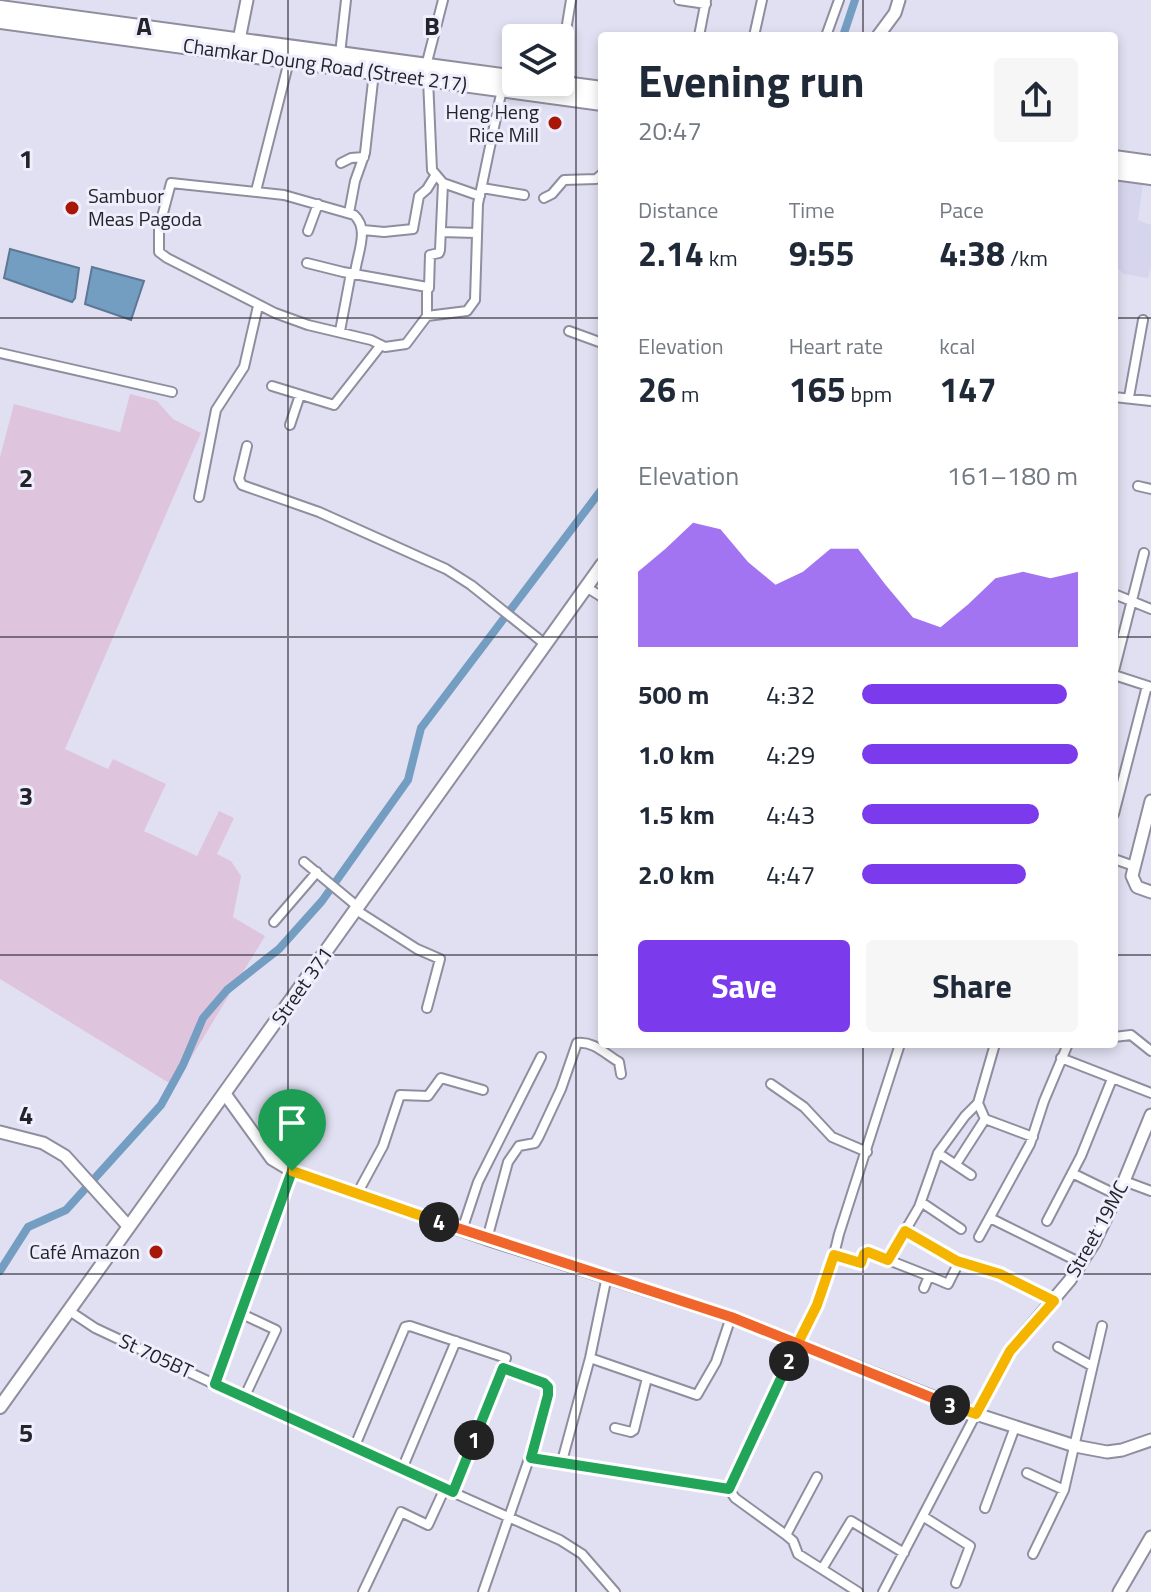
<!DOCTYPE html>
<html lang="en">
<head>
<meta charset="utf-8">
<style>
  body { margin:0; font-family:"Titillium Web",sans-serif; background:#f6f6f7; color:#1f2937; height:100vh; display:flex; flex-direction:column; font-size:30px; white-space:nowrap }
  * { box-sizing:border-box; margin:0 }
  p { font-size:26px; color:#747a83 }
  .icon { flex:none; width:44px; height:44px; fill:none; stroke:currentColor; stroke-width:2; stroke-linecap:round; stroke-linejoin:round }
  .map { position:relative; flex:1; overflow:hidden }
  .side { position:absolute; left:598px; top:32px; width:520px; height:1016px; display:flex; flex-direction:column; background:#fff; border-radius:8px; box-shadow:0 4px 12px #0003 }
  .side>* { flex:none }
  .buttons { position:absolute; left:502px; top:24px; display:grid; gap:16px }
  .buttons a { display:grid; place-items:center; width:72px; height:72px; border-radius:8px; background:#fff; box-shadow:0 4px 12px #0003; font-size:40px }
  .pin { position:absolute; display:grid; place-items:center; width:68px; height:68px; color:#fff; margin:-82px -34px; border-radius:50% 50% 50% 0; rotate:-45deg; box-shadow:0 0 8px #0007 }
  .pin .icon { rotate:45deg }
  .km { position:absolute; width:40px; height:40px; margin:-20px; border-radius:50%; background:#222; color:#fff; font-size:22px; line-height:40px; text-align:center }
  .round { display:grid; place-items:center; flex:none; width:84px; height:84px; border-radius:8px; background:#f6f6f7 }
  .overview { display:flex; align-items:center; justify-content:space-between; height:136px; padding:0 40px }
  h1 { font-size:44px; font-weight:700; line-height:60px }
  .metrics { display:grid; grid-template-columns:repeat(3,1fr); gap:12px; height:136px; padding:8px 40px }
  .metrics div { display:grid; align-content:center }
  .metrics b { font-size:34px; font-weight:700 }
  .metrics small { font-size:22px; font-weight:400 }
  .metrics p { font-size:22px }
  .chart { height:224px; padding:16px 40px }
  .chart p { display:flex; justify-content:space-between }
  .chart svg { width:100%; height:144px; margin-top:8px; fill:#7c3aed; opacity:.7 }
  .primary-button { display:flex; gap:16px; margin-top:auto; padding:16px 40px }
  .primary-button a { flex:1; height:92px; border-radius:8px; background:#7c3aed; color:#fff; font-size:32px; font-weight:700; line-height:92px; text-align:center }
  .primary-button a+a { background:#f6f6f7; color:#1f2937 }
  ul { padding:0 40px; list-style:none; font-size:26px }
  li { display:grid; grid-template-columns:128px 96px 1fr; align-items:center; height:60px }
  li i { height:20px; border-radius:10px; background:#7c3aed }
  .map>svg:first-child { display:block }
  .built { fill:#d6d5ee }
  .green { fill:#dfc4dd }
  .water { fill:#749dc2; stroke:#5c7894; stroke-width:2 }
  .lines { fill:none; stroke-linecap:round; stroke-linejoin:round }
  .canal { stroke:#749dc2; stroke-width:8 }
  .minor-casing { stroke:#8f8e9f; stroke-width:12 }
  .tertiary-casing { stroke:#8f8e9f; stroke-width:15 }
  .secondary-casing { stroke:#8f8e9f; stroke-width:16 }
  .primary-casing { stroke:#8f8e9f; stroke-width:18 }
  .minor { stroke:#fff; stroke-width:8 }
  .tertiary { stroke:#fff; stroke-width:11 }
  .secondary { stroke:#fff; stroke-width:12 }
  .primary { stroke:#fff; stroke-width:14 }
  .split-1-casing { stroke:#fff; stroke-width:16 }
  .split-2-casing { stroke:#fff; stroke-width:16 }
  .split-3-casing { stroke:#fff; stroke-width:16 }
  .split-4-casing { stroke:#fff; stroke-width:16 }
  .split-5-casing { stroke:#fff; stroke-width:16 }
  .split-1 { stroke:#22a559; stroke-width:10 }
  .split-2 { stroke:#22a559; stroke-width:10 }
  .split-3 { stroke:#f5b400; stroke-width:10 }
  .split-4 { stroke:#f0652b; stroke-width:10 }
  .split-5 { stroke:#f5b400; stroke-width:10 }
  .grid { fill:none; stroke:#24232a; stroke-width:2; stroke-opacity:0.55 }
  .poi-dot { fill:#a81607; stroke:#efeefd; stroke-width:3 }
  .labels { text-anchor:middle; stroke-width:6; stroke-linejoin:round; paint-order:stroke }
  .street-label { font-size:20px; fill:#24232a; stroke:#efeefd }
  .poi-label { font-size:20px; fill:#24232a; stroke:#efeefd; text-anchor:end }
  .grid-label { font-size:26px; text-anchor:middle; font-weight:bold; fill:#24232a; stroke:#efeefd; stroke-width:6; stroke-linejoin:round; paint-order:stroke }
</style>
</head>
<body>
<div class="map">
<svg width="1151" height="1592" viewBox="0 0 1151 1592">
  <rect width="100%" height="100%" fill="#e1e0f2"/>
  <path class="built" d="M1114 181 1143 184 1138 220 1151 225V267L1148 278 1124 274 1114 265Z"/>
  <path class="green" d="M130 394 157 401 173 419 201 433 65 749 108 769 113 759 166 784 144 831 197 856 219 811 234 818 217 854 231 861 241 876 233 917 265 936 174 1086 0 979V457L14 404 120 432Z"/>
  <path class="water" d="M10 249 79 268 75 298 72 302 4 278Z
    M92 267 144 281 131 320 85 304Z"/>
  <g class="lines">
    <path class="canal" d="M843 36 855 0
      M0 1271 28 1227 66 1210 161 1105 183 1065 203 1018 227 990 279 949 322 901 408 780 421 728 602 489"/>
    <g class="minor-casing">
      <path id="minor" d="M679 0 706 4
        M699 36 706 0
        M754 36 762 0
        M826 36 839 0
        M340 54 346 0
        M426 66 443 0
        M560 67 571 0
        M428 79 432 170 443 183 480 196
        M341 163 351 158 364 157
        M482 188 524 195
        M256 191 289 61
        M544 198 552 194 564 180 596 179 602 174
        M349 213 355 181 365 153 374 72
        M363 230 384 232 413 229 419 196 427 189 435 176
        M308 231 318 204
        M441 232 476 233
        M307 263 343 272 427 287V316
        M355 273C357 254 370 229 354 215L284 195 171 183 159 228V252L167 258 275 313 308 325 371 340 385 347 406 344 427 316 467 311 475 300 478 204 502 89
        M429 288 430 255 439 253 440 250 443 183
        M340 331 351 273
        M569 331 602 343
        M0 353 172 392
        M272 386 334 405 381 345
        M1114 397 1151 401
        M1129 397 1143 320
        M290 425 300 395
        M247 446 239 479 242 485 319 512 446 569 471 585 545 644
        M1138 486 1151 489
        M199 497 216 410 244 367 258 306
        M586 587 602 597
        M1114 594 1151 609
        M1114 671 1144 553
        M1114 675 1151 687
        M1114 814 1147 686
        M1114 859 1134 866
        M304 862 358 907
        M356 910 417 949 440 959 427 1008
        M274 922 317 872
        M1114 1037 1131 1035 1151 1051
        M1061 1058 1151 1093
        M771 1084 804 1107 832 1137 867 1152
        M985 1119 1033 1137
        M938 1153 971 1175
        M956 1164 985 1119 978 1103 995 1044
        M1072 1173 1117 1195
        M1124 1181 1151 1191
        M357 1194 383 1146 400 1095 428 1096 441 1078 483 1090
        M921 1202 961 1229
        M990 1218 1081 1263
        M1047 1221 1081 1156 1112 1079
        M462 1230 478 1182 541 1057
        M905 1231 957 1261 1000 1274 1054 1301
        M979 1237 1030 1144 1044 1101 1068 1044
        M487 1239 508 1162 519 1146 535 1143 539 1136 561 1089 577 1043C594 1041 605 1054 619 1062L621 1074
        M834 1255 861 1263 864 1254 868 1252 929 1276
        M888 1260 919 1207 938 1153 965 1116 978 1103
        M924 1288 929 1276 948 1284 959 1262
        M68 1310 95 1328 297 1423 560 1540 582 1554 615 1592
        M242 1314 276 1330 244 1398
        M1058 1347 1092 1366
        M590 1358 697 1395 716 1362 731 1317
        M503 1368 544 1383 548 1387 531 1458
        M215 1384 292 1171
        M615 1428 631 1432 634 1430 647 1378
        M354 1448 405 1327 410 1326 506 1358 453 1492
        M562 1461 590 1358 607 1276
        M402 1469 456 1341
        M1027 1473 1064 1490
        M729 1489 829 1275 839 1234 900 1044
        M985 1508 1015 1427
        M924 1517 970 1546 956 1583
        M786 1535 817 1477
        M1033 1554 1064 1490 1102 1326
        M822 1569 851 1521 904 1553
        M363 1592 401 1512 428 1525 445 1488
        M483 1592 529 1459 533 1457 729 1489 735 1498 786 1535 793 1541 798 1554 858 1592
        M883 1592 976 1414"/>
    </g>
    <g class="tertiary-casing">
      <path id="tertiary" d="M878 36 895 13 899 0
        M238 45 247 0
        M1151 801 1132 876 1137 887 1151 892
        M225 1094 272 1159 292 1171 487 1239 731 1317 976 1414 1075 1446 1107 1452 1122 1450 1151 1440
        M0 1132 43 1143 65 1156 129 1227
        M976 1414 1010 1351 1070 1280 1094 1243 1124 1181 1151 1115
        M1119 1592 1151 1537"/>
    </g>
    <g class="secondary-casing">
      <path id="secondary" d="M0 1407 602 565"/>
    </g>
    <g class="primary-casing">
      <path id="primary" d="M0 8 516 78
        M0 21 602 103
        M549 82 602 89
        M1114 158 1151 163
        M1114 172 1151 177"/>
    </g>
    <use href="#minor" class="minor"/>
    <use href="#tertiary" class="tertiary"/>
    <use href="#secondary" class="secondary"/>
    <use href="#primary" class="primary"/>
  </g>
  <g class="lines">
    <g class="split-1-casing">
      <path id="split-1" d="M292 1171 215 1384 453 1492 474 1440"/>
    </g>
    <g class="split-2-casing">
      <path id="split-2" d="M474 1440 503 1368 544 1383 548 1387V1395L531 1458 729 1489 789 1361"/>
    </g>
    <g class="split-3-casing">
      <path id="split-3" d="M789 1361 817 1305 834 1255 861 1263 864 1254 868 1252 888 1260 905 1231 957 1261 1000 1274 1054 1301 1010 1351 976 1414 950 1405"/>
    </g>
    <g class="split-4-casing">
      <path id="split-4" d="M439 1222 731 1317 950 1405"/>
    </g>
    <g class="split-5-casing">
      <path id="split-5" d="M292 1171 439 1222"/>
    </g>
    <use href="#split-1" class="split-1"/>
    <use href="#split-2" class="split-2"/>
    <use href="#split-3" class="split-3"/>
    <use href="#split-4" class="split-4"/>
    <use href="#split-5" class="split-5"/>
  </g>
  <path class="grid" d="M288 0V1592M576 0V1592M863 0V36M0 318H602M1114 318H1151M0 637H602M1114 637H1151M0 955H602M1114 955H1151M863 1044V1592M0 1274H1151"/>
  <g class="poi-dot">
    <circle cx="555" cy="123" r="8"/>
    <circle cx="72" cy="208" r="8"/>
    <circle cx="156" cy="1252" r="8"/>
  </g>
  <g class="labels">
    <g class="street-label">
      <text transform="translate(325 65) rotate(8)" y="7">Chamkar Doung Road (Street 217)</text>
      <text transform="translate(302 986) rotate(-55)" y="7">Street 371</text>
      <text transform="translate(1097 1229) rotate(-61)" y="7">Street 19MC</text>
      <text transform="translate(156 1356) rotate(25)" y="7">St 705BT</text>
    </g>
    <g class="poi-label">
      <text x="539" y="119">Heng Heng<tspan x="539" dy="23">Rice Mill</tspan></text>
      <text x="88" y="203" text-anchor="start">Sambuor<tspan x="88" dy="23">Meas Pagoda</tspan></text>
      <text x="140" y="1259">Café Amazon</text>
    </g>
  </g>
  <g class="grid-label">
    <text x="144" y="35">A</text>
    <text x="432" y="35">B</text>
    <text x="26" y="168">1</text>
    <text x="26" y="487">2</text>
    <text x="26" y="805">3</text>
    <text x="26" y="1124">4</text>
    <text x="26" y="1442">5</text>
  </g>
</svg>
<div class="buttons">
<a><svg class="icon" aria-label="layers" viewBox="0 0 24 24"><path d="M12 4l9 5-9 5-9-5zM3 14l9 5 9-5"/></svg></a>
</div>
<div class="pin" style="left:292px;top:1171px;background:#1e9e55"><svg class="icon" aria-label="arrive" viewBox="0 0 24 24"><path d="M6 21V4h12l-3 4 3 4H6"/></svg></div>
<b class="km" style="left:474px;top:1440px">1</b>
<b class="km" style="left:789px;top:1361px">2</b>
<b class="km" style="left:950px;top:1405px">3</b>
<b class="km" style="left:439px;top:1222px">4</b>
<section class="side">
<div class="overview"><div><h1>Evening run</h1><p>20:47</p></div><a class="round"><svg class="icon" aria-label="share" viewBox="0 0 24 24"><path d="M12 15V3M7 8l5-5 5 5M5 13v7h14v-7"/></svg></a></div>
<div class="metrics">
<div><p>Distance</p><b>2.14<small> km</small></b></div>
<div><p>Time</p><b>9:55</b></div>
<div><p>Pace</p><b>4:38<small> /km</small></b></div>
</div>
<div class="metrics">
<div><p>Elevation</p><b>26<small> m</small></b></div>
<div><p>Heart rate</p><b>165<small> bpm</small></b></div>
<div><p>kcal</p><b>147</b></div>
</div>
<div class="chart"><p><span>Elevation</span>161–180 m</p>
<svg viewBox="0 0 160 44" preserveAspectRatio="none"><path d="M0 44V21L10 14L20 6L30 8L40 18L50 25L60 21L70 14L80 14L90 25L100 35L110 38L120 31L130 23L140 21L150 23L160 21V44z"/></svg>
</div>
<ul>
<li><b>500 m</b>4:32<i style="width:95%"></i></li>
<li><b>1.0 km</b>4:29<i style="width:100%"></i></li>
<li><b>1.5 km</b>4:43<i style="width:82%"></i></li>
<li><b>2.0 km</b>4:47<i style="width:76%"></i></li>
</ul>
<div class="primary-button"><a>Save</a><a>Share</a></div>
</section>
</div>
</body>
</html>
